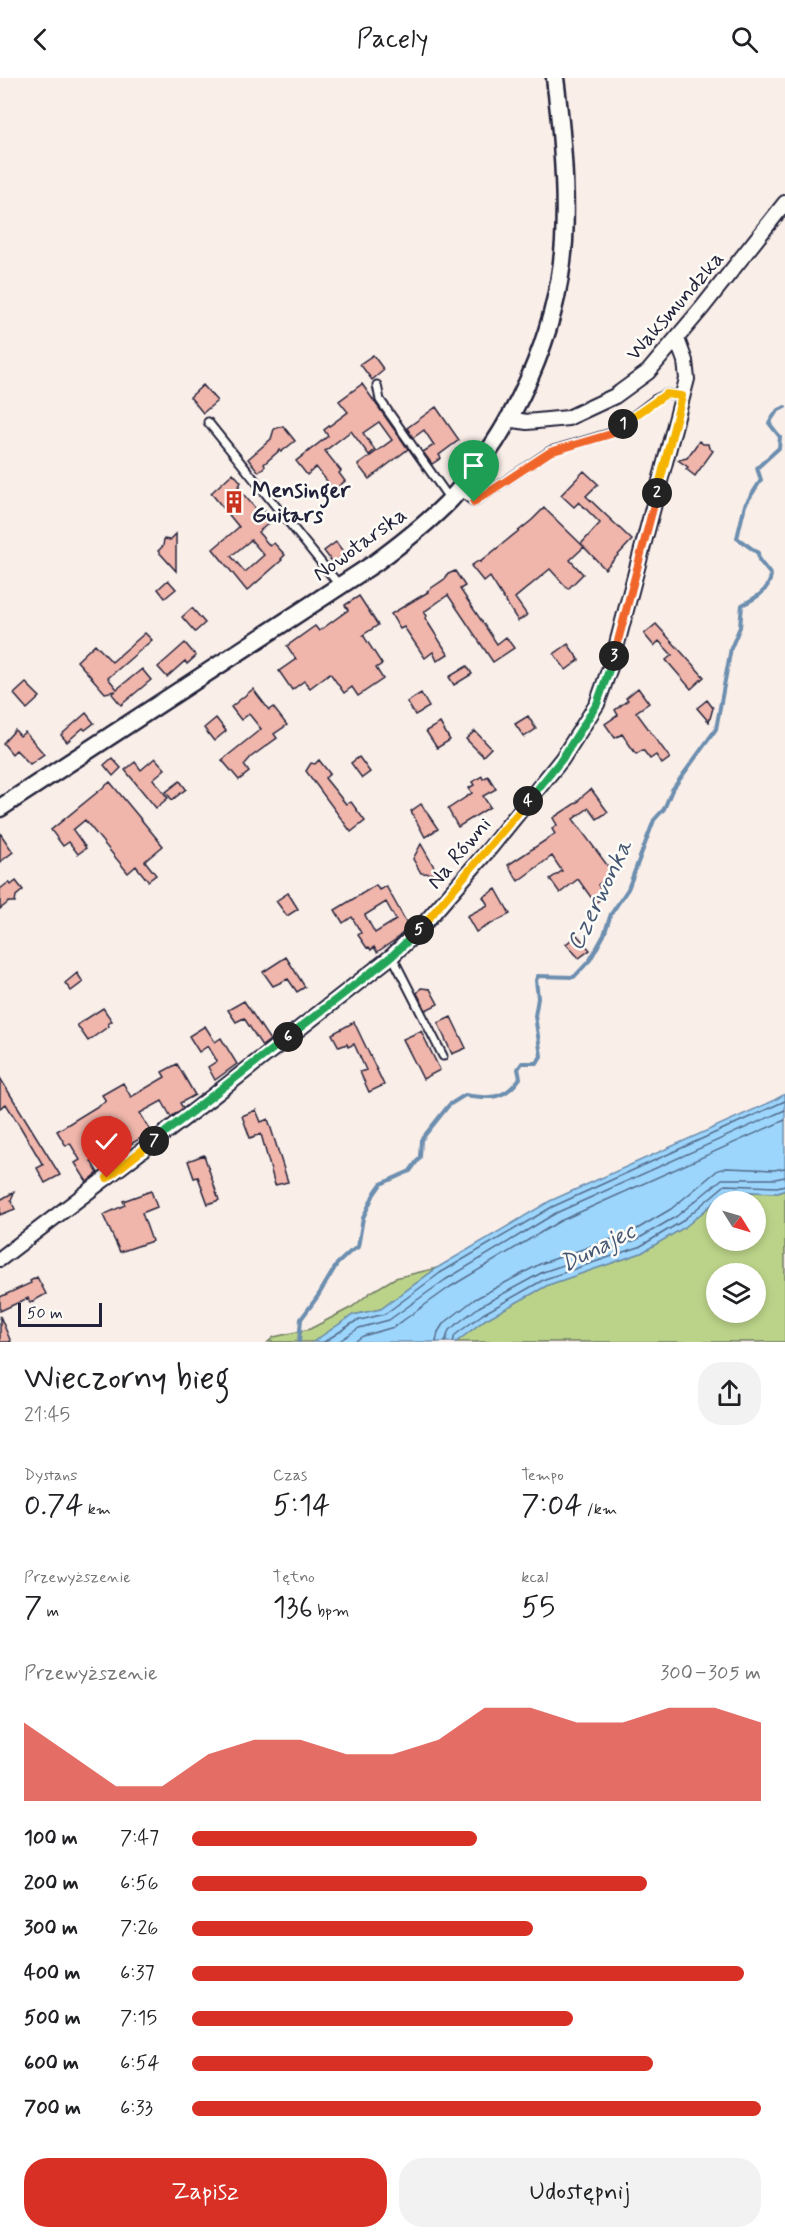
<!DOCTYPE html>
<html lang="pl">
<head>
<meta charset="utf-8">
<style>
  body { margin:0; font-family:Mynerve,sans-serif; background:#f2f2f2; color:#202124; height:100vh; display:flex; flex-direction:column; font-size:22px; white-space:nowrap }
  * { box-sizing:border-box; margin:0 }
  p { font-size:20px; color:#757577 }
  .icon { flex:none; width:33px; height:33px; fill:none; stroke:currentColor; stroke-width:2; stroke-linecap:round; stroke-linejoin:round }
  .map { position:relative; height:1264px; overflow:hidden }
  .sheet { display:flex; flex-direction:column; background:#fff; flex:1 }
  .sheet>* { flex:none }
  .needle { width:39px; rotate:127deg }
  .controls { position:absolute; left:706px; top:1113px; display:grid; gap:12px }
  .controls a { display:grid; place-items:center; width:60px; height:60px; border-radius:50%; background:#fff; box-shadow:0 3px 9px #0003; font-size:30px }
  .scale { position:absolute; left:18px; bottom:15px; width:84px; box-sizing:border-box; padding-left:6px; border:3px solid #22223b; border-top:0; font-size:16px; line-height:21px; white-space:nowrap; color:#22223b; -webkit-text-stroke:4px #fdfcf7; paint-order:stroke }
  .pin { position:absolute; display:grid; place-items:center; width:51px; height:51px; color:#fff; margin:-62px -26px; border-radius:50% 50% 50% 0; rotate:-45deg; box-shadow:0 0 6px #0007 }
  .pin .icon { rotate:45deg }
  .km { position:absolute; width:30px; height:30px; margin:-15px; border-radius:50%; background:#222; color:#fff; font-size:16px; line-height:30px; text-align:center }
  .round { display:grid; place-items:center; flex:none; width:63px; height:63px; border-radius:24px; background:#f2f2f2 }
  .overview { display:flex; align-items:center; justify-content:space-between; height:102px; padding:0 24px }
  h1 { font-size:33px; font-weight:600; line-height:45px }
  .figures { display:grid; grid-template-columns:repeat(3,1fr); gap:9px; height:102px; padding:6px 24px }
  .figures div { display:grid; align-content:center }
  .figures b { font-size:30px; font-weight:600 }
  .figures small { font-size:16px; font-weight:400 }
  .figures p { font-size:16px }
  .chart { height:168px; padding:12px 24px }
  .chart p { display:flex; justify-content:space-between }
  .chart svg { width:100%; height:108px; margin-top:6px; fill:#d93025; opacity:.7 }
  .button { display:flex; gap:12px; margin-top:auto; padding:12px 24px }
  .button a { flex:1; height:69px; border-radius:24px; background:#d93025; color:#fff; font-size:24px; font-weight:600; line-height:69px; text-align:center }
  .button a+a { background:#f2f2f2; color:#202124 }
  ul { padding:0 24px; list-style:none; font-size:20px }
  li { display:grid; grid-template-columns:96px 72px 1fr; align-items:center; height:45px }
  li i { height:15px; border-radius:8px; background:#d93025 }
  header { display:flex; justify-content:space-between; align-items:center; height:78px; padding:0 24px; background:#fff; font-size:27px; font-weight:600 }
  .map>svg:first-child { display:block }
  .green { fill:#bbd389; stroke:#6e7a62; stroke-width:1.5; fill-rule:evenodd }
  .water { fill:#9dd6fd; stroke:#6c8eaf; stroke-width:1.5 }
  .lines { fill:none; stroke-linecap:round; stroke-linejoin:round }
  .shore { stroke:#536a89; stroke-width:1.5 }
  .stream { stroke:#6c8eaf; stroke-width:4 }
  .building { fill:#f0b5ab; stroke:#22223b; stroke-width:1.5; fill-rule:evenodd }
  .service-casing { stroke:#22223b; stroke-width:11 }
  .minor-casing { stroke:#22223b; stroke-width:18 }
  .tertiary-casing { stroke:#22223b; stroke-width:21 }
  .service { stroke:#fdfcf7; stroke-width:7 }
  .minor { stroke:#fdfcf7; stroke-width:14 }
  .tertiary { stroke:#fdfcf7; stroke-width:16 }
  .split-1-casing { stroke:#fff; stroke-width:12 }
  .split-2-casing { stroke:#fff; stroke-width:12 }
  .split-3-casing { stroke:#fff; stroke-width:12 }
  .split-4-casing { stroke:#fff; stroke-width:12 }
  .split-5-casing { stroke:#fff; stroke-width:12 }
  .split-6-casing { stroke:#fff; stroke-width:12 }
  .split-7-casing { stroke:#fff; stroke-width:12 }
  .split-8-casing { stroke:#fff; stroke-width:12 }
  .split-1 { stroke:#f0652b; stroke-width:8 }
  .split-2 { stroke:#f5b400; stroke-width:8 }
  .split-3 { stroke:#f0652b; stroke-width:8 }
  .split-4 { stroke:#22a559; stroke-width:8 }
  .split-5 { stroke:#f5b400; stroke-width:8 }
  .split-6 { stroke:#22a559; stroke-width:8 }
  .split-7 { stroke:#22a559; stroke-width:8 }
  .split-8 { stroke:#f5b400; stroke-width:8 }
  .labels { text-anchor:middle; stroke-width:5; stroke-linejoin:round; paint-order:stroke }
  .street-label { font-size:22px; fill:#22223b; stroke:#fdfcf7 }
  .poi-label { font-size:22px; font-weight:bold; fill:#22223b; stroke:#fdfcf7; text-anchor:start }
  .water-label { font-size:24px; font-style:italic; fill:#475875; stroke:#fdfcf7 }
</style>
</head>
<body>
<header><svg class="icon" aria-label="back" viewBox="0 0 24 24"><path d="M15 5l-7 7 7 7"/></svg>Pacely<svg class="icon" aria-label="search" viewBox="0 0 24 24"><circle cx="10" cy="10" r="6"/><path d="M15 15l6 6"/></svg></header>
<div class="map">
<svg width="785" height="1264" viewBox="0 0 785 1264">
  <rect width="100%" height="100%" fill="#faeee8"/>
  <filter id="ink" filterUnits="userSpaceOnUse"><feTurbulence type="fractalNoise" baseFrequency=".0167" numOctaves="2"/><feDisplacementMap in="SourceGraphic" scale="12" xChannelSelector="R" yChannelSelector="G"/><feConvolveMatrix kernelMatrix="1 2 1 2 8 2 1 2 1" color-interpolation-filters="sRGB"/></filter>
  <g filter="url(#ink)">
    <path class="green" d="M785 1112V1264H456L486 1241 548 1207 641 1175 685 1149 728 1113 778 1115ZM717 1124H756V1162H717ZM717 1196H756V1234H717Z
      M437 1190 381 1231 353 1237 313 1264H268L274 1259 310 1251 352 1229 371 1214 395 1200Z"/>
    <path class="water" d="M785 1016V1112L778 1115 728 1113 685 1149 641 1175 548 1207 486 1241 456 1264H313L353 1237 381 1231 437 1190 550 1123 771 1024Z"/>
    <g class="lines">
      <path class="shore" d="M324 1264 356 1243 385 1236 440 1195 552 1129 785 1023
        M338 1264 359 1250 389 1242 445 1202 556 1135 785 1032
        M354 1264 363 1258 394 1249 450 1209 560 1143 785 1042
        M436 1264 438 1254 443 1246 475 1221 540 1186 632 1154 671 1131 718 1092 727 1090 774 1092 785 1090
        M445 1264 449 1252 479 1229 543 1194 636 1162 677 1138 722 1101H775L785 1099
        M453 1264 455 1257 483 1236 545 1201 639 1169 681 1144 725 1107 777 1109 785 1107"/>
      <path class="stream" d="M299 1264 301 1241 318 1218 337 1186 350 1174 358 1169 363 1140 374 1116 381 1106 410 1093 420 1079 421 1062 449 1027 465 1017C489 1021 505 1022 520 1000L518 991 522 985H537L541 978 535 938 538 920 536 902 538 898 574 899 590 882 604 857 611 836 628 811 654 742 664 731 672 712 716 651 731 570 740 549 742 527C756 520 769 513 771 497L759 482 758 475 737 460 745 427 761 402 757 390 779 370 780 359 769 345 777 333 785 329"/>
    </g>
    <path class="building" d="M373 277 384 292 372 302 360 286Z
      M362 306 408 371 369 401 358 387 392 362 379 344 363 355 375 372 369 377 351 353 325 373 341 393 339 395 345 403 334 412 316 389 307 397 296 383 328 358 324 352 348 334 339 323Z
      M203 307 217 323 203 335 190 319Z
      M436 329 459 362 439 377 441 380 432 386 423 374 434 367 424 352 413 360 407 350Z
      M283 348 295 363 281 374 280 372 264 386 265 388 259 394 248 381 271 361 274 351Z
      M699 363 703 366H708L709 370 713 373 695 398 686 391 688 389 678 382 687 380Z
      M584 393 598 406 586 418 632 462 605 491 581 466 600 445 579 424 574 429 561 417Z
      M233 395 241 404 238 410 261 437 265 433 273 442 258 454 270 468 274 465 285 477 281 481 282 482 247 513 213 471 239 449 211 415ZM251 462 264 477 245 494 231 478Z
      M544 430 584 469 570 482 583 496 568 511 550 491 515 520 527 537 518 543 490 499 484 504 471 488 478 483 480 484 532 442Z
      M176 456V493L158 473 163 468 164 461 170 462Z
      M336 464 345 476 333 485 324 473Z
      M455 493 465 508 460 511 497 566 506 559 514 570 493 584 448 517 424 534 427 538 425 540 448 576 437 583 433 574 425 580 404 549 400 551 391 536 428 514 427 513 446 500V497Z
      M168 502 176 511 165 520 158 511Z
      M359 518 378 547 363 557 382 586 376 590 383 601 358 618 352 609 344 615 330 595 310 610 304 603 292 612 279 593 296 581 287 568 315 548 319 553 348 532 345 527Z
      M192 530 205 545 195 554 182 539Z
      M656 546 704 599 691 611 666 582 672 577 659 563 654 568 644 556Z
      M145 555 152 562 108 600 117 611 142 591 151 602 121 627 112 616 116 613 105 615 77 583 95 566 112 584Z
      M185 565 196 578 187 586 185 583 167 599 158 589Z
      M568 566 579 582 566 592 554 576Z
      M467 588 472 596 454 607 449 599Z
      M26 605 40 619 27 631 14 616Z
      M638 610 649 625 636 634 670 680 662 686 656 677 650 681 643 672 636 676 622 656 615 660 605 646 618 637 615 632 628 622 626 620Z
      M253 611 269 632 273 629 287 647 274 656 277 660 251 679 244 687 249 694 239 702 222 682 261 651 249 636 241 642 231 629Z
      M421 615 429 629 415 637 407 624Z
      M707 622 713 630 709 644 697 630Z
      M86 635 94 645 85 652 83 650 67 664 61 657Z
      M528 638 536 651 524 659 515 646Z
      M216 640 226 653 214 663 204 650Z
      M440 645 450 662 437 670 426 653Z
      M15 652 20 658 25 654 44 676 30 686 16 672 12 676 3 665Z
      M475 653 491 670 483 678 466 661Z
      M359 679 370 694 362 700 351 685Z
      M112 680 121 690 113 698 104 687Z
      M155 680 165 691 153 701 168 720 156 730 125 692 135 684 141 692Z
      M319 682 330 696 325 700 346 726 351 724 365 743 351 754 306 693 311 685 315 686Z
      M482 698 483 701 488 698 496 711 483 718 490 729 458 749 448 731 472 715 469 710 474 707 472 704Z
      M180 703 186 711 172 722 166 714Z
      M110 704 163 768 145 783 156 797 148 803 136 788 128 795 85 742 73 752 86 770 78 776 69 764 63 768 51 752Z
      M591 711 608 734 597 741 589 730 573 741 613 795 598 807 605 818 595 825 578 801 560 815 550 801 562 793 552 778 518 803 508 787 555 756 552 751 557 747 553 740 579 723 578 722Z
      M421 726 438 751 425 759 411 733Z
      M0 755 13 774 0 784Z
      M421 766 438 796 421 795 413 781Z
      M16 803 23 812 16 818 15 824H9L0 831V811L9 804 11 807Z
      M376 807 379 812 386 808 409 849 395 862 377 874 374 869 371 872 369 869 367 870 358 857 361 855 352 839 343 845 335 832ZM386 824 396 842 375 855 365 837Z
      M496 811 510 836 476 854 467 838 488 827 483 819Z
      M288 815 298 831 287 838 276 823Z
      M577 857 590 872 579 880 566 866Z
      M286 879 305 909 297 914 288 901 273 908 263 894Z
      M77 895 83 904 71 913 65 905Z
      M421 910 430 911 438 926 426 932 417 915Z
      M244 923 270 962 262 968 244 940 236 944 228 932Z
      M103 930 112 943 108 946 109 948 88 963 77 947Z
      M451 939 466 970 452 976 438 945Z
      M354 944 384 1007 369 1014 360 994 366 992 354 966 348 969 347 966 339 969 332 956Z
      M205 948 215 964 221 960 237 986 215 1002 208 989 217 983 208 968 199 974 189 958Z
      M421 953 440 992 423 1001 403 961Z
      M177 986 195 1017 180 1025 183 1030 171 1039 162 1023 140 1035 151 1054 131 1066 127 1059 121 1063 109 1041 93 1051 107 1074 91 1083 98 1095 87 1104 75 1085 80 1082 70 1065 66 1068 57 1053 106 1023 102 1017 123 1005 131 1019 165 999 162 994Z
      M0 1000 60 1097 45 1105 37 1090 43 1087 21 1050 6 1026 0 1030Z
      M256 1032 261 1044 268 1041 288 1104 275 1107 261 1056 250 1060 242 1038Z
      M204 1077 219 1122 208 1126 198 1099 194 1100 188 1083Z
      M151 1113 157 1129 142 1135 152 1163 120 1174 103 1137 125 1127 123 1123Z
      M14 1114 11 1123 15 1131 0 1137V1122Z
      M37 1199 46 1216 30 1225 28 1220 0 1233V1219L31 1205 30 1203Z
      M0 1238 11 1264H0Z"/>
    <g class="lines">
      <g class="service-casing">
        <path id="service" d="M377 307 380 322 449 420
          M208 344 340 508
          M458 412 474 424 550 373 611 355 654 322 666 316 682 318
          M392 878 443 978"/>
      </g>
      <g class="minor-casing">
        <path id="minor" d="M507 341 527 344 568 340 615 318 648 294 702 230 785 125
          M0 1181 212 1019 392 878 416 855 490 770 562 681 597 626 613 581 687 301 685 283 677 261"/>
      </g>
      <g class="tertiary-casing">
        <path id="tertiary" d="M0 730 375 485C401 466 428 445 451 421 514 352 558 256 564 163 567 108 562 54 555 0"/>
      </g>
      <use href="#service" class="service"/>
      <use href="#minor" class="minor"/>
      <use href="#tertiary" class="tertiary"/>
    </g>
  </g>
  <g class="lines" filter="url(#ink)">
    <g class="split-1-casing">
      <path id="split-1" d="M474 424 550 374 611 356 623 346"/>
    </g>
    <g class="split-2-casing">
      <path id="split-2" d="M623 346 666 316 682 318 657 415"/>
    </g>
    <g class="split-3-casing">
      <path id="split-3" d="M614 578 657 415"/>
    </g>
    <g class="split-4-casing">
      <path id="split-4" d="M528 723 562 681 597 626 614 578"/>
    </g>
    <g class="split-5-casing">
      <path id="split-5" d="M419 852 528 723"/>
    </g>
    <g class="split-6-casing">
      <path id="split-6" d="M288 959 392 878 419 852"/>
    </g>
    <g class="split-7-casing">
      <path id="split-7" d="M154 1063 288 959"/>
    </g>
    <g class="split-8-casing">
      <path id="split-8" d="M107 1100 154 1063"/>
    </g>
    <use href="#split-1" class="split-1"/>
    <use href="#split-2" class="split-2"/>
    <use href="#split-3" class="split-3"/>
    <use href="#split-4" class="split-4"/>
    <use href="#split-5" class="split-5"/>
    <use href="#split-6" class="split-6"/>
    <use href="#split-7" class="split-7"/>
    <use href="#split-8" class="split-8"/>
  </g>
  <defs>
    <g id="building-bare" transform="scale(1.8)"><path d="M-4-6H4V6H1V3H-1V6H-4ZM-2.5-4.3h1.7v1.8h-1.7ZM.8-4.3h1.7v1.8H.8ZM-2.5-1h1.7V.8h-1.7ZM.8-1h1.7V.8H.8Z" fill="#c8321e" stroke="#fdfcf7" stroke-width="2.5" paint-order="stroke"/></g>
  </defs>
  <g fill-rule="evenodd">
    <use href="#building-bare" x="234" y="424"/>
  </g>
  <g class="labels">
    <g class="street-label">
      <text transform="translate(674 227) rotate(-49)" y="8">Waksmundzka</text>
      <text transform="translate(359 465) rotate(-36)" y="8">Nowotarska</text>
      <text transform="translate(458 774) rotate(-50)" y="8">Na Równi</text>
    </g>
    <g class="poi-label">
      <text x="252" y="419">Mensinger<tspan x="252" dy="25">Guitars</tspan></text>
    </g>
    <g class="water-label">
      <text transform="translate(599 817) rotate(-64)" y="8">Czerwonka</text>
      <text transform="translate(597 1169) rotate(-27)" y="8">Dunajec</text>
    </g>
  </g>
</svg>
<div class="controls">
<a><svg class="needle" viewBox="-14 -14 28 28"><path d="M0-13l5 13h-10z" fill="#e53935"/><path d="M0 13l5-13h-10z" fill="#757577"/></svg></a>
<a><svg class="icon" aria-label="layers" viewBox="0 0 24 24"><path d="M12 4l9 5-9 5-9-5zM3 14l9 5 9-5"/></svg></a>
</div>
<div class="scale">50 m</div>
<div class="pin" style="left:474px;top:424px;background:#1e9e55"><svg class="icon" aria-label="arrive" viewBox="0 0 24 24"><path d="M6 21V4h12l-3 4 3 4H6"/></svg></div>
<div class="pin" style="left:107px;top:1100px;background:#d93025"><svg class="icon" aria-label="check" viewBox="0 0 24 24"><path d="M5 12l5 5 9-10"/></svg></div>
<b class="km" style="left:623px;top:346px">1</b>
<b class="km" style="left:657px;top:415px">2</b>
<b class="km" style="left:614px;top:578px">3</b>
<b class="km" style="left:528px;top:723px">4</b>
<b class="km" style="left:419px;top:852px">5</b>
<b class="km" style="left:288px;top:959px">6</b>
<b class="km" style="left:154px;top:1063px">7</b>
</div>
<section class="sheet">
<div class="overview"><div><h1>Wieczorny bieg</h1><p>21:45</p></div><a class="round"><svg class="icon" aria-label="share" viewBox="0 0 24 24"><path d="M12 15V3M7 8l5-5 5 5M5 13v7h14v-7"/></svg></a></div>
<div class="figures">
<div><p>Dystans</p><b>0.74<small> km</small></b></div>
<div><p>Czas</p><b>5:14</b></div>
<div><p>Tempo</p><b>7:04<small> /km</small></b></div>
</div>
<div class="figures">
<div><p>Przewyższenie</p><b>7<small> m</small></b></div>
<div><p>Tętno</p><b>136<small> bpm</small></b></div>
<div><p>kcal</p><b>55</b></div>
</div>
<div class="chart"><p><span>Przewyższenie</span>300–305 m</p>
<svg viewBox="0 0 160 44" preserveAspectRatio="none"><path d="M0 44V12L10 25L20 38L30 38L40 25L50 19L60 19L70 25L80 25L90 19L100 6L110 6L120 12L130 12L140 6L150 6L160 12V44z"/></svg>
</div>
<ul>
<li><b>100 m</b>7:47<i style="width:50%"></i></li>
<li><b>200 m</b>6:56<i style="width:80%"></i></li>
<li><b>300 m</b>7:26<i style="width:60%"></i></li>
<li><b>400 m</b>6:37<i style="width:97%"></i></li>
<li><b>500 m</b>7:15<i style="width:67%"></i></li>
<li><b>600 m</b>6:54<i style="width:81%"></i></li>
<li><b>700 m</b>6:33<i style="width:100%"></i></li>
</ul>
<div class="button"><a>Zapisz</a><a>Udostępnij</a></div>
</section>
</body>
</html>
